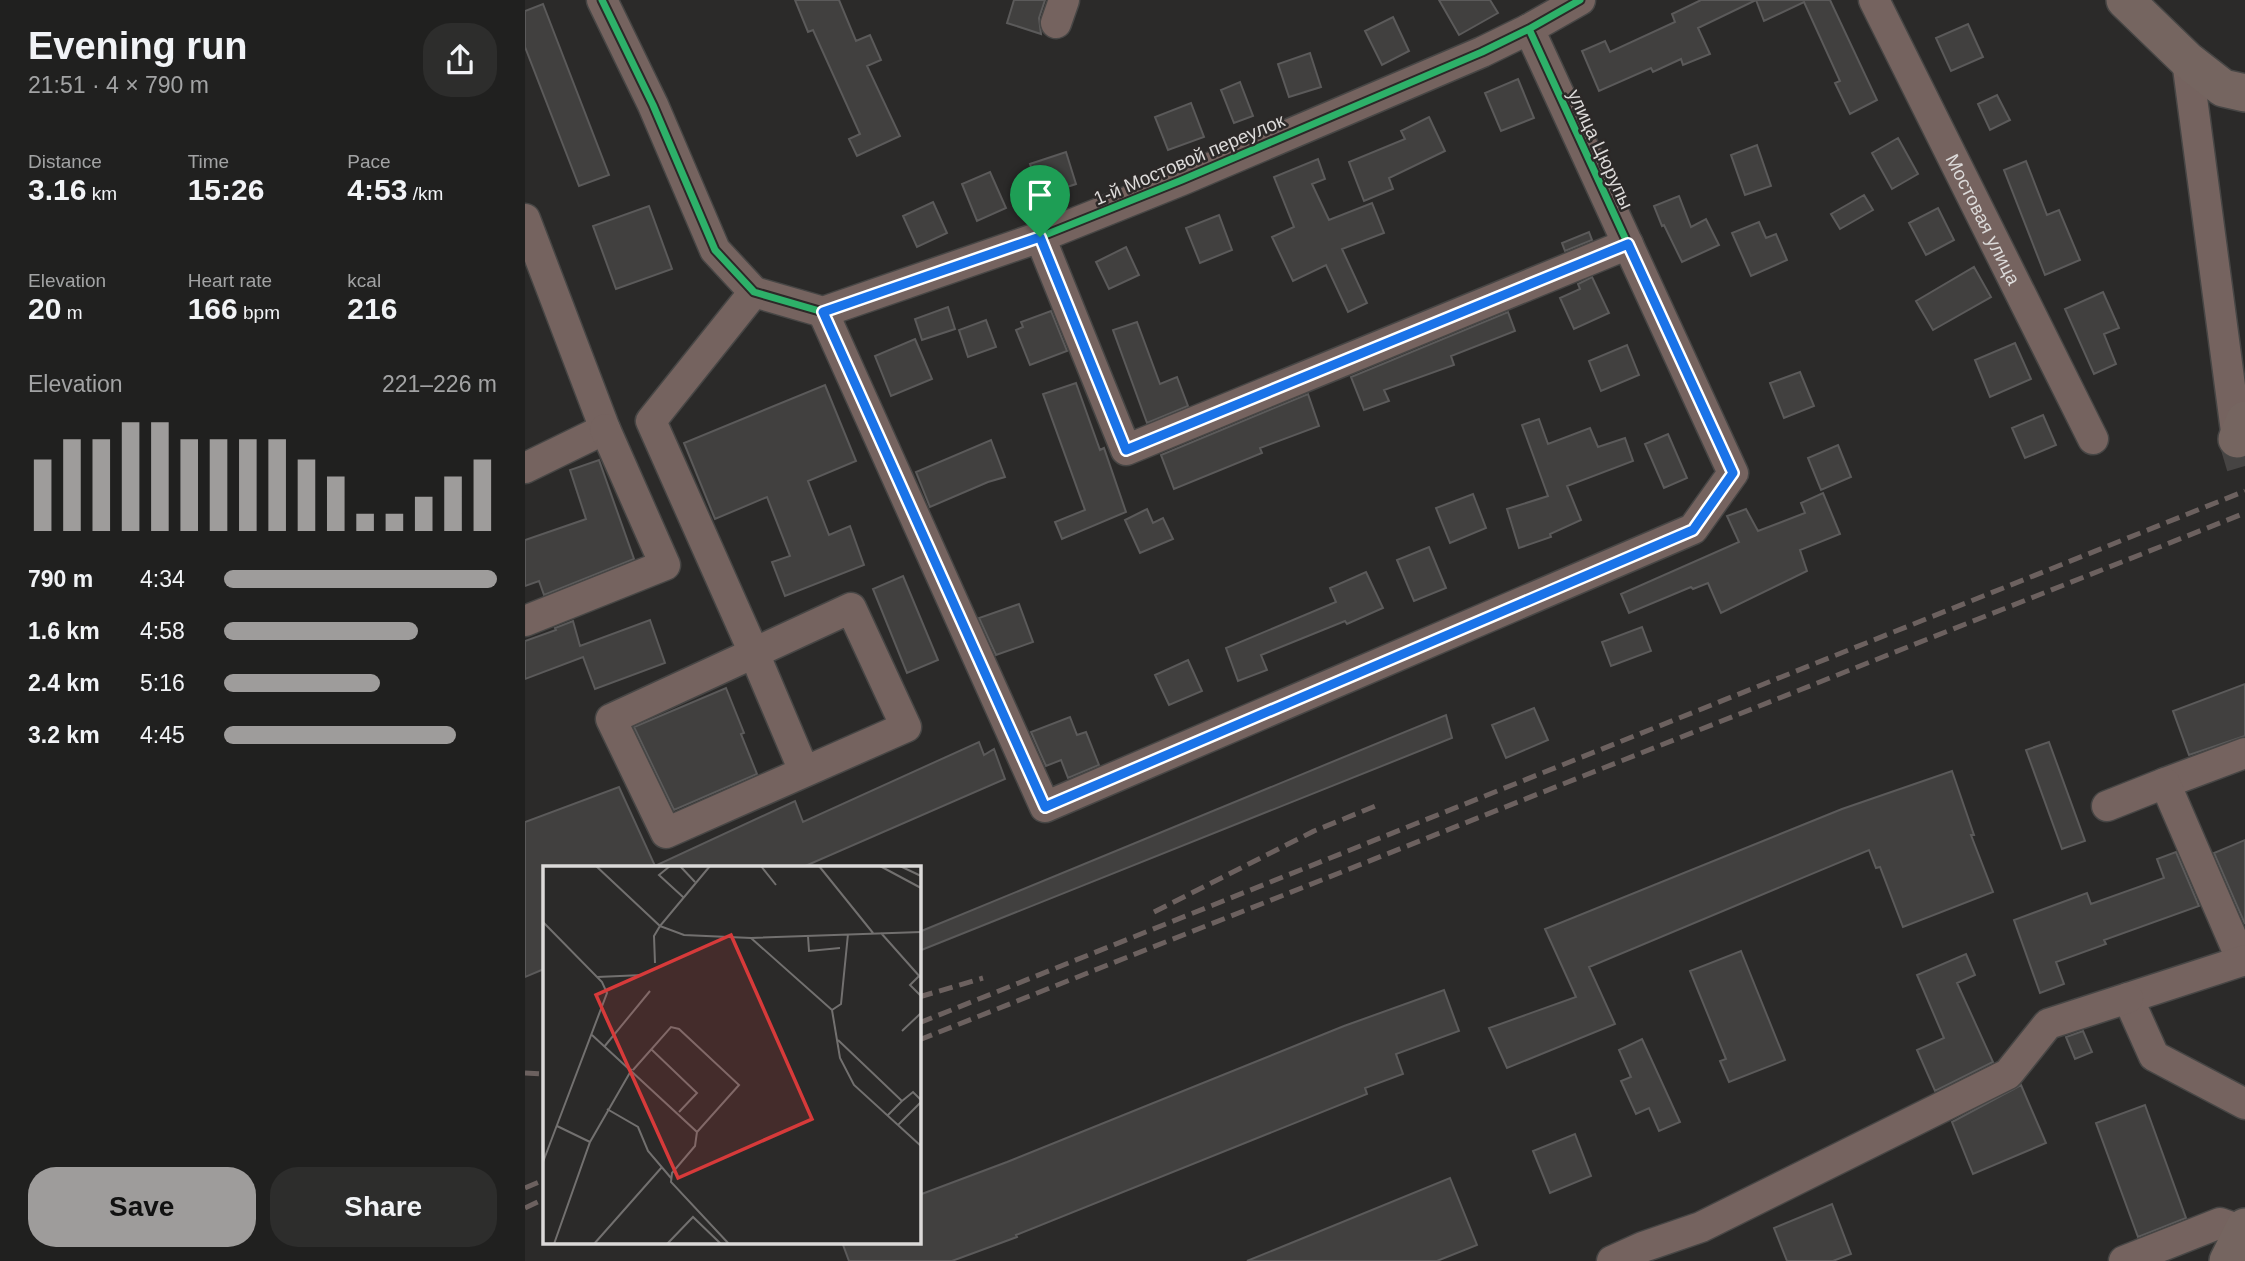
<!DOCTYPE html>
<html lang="en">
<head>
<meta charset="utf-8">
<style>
  body { margin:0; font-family:Helvetica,sans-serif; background:#2d2d2c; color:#f1f3f6; height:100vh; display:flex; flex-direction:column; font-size:26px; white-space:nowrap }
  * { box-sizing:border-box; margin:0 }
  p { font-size:23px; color:#a2a3a4 }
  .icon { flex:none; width:38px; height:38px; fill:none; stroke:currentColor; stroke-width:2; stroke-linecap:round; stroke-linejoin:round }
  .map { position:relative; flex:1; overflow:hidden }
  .drawer { display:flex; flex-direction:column; background:#20201f; width:525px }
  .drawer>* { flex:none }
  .pin { position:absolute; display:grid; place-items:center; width:60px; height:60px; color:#fff; margin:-72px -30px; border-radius:50% 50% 50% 0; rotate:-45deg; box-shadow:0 0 7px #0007 }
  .pin .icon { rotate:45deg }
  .round { display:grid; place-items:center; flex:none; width:74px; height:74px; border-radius:28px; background:#2d2d2c }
  .head { display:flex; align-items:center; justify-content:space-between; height:119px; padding:0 28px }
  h1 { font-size:38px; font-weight:600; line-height:52px }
  .stats { display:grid; grid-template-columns:repeat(3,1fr); gap:10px; height:119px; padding:7px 28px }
  .stats div { display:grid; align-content:center }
  .stats b { font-size:30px; font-weight:600 }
  .stats small { font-size:19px; font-weight:400 }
  .stats p { font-size:19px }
  .chart { height:196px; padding:14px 28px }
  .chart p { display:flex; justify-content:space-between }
  .chart svg { width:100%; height:126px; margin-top:7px; stroke:#9e9c9b; stroke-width:6 }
  .cta { display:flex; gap:14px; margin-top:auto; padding:14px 28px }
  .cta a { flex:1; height:80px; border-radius:28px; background:#9e9c9b; color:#111; font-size:28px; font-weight:600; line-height:80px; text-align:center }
  .cta a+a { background:#2d2d2c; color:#f1f3f6 }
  ul { padding:0 28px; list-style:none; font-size:23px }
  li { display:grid; grid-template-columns:112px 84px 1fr; align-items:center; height:52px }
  li i { height:18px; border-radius:9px; background:#9e9c9b }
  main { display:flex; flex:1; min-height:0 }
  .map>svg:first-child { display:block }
  .building { fill:#41403f; stroke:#5b5a5a; stroke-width:2 }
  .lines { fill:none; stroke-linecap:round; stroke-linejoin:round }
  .major-tunnel { stroke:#464443; stroke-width:37; stroke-dasharray:37 18; stroke-linecap:butt }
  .minor-casing { stroke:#474645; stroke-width:33 }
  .major-casing { stroke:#474645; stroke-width:40 }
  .minor { stroke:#75635f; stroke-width:30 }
  .major { stroke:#756560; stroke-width:37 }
  .rail { stroke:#6c615f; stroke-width:5; stroke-dasharray:14 7; stroke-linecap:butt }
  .cycleway-casing { stroke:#2c2928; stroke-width:11 }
  .cycleway { stroke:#2db169; stroke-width:7 }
  .route-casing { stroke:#fff; stroke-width:14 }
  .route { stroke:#1a73e8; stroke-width:9 }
  .labels { text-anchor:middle; stroke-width:5; stroke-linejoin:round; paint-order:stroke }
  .street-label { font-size:19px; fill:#dcdad9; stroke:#2c2928 }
  .inset-road { fill:none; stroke:#72706f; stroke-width:2 }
  .view { fill:#d73a3a; fill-opacity:0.15; stroke:#d73a3a; stroke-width:3.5 }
  .inset-edge { fill:none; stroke:#dcdad9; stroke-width:3.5 }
</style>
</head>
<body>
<main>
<section class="drawer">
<div class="head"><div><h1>Evening run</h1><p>21:51 · 4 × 790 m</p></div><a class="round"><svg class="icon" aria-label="share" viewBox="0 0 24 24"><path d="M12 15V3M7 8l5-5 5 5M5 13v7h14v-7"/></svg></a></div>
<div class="stats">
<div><p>Distance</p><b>3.16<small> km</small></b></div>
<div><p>Time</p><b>15:26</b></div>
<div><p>Pace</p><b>4:53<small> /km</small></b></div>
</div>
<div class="stats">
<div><p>Elevation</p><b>20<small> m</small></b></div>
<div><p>Heart rate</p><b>166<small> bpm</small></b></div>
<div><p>kcal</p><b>216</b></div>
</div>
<div class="chart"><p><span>Elevation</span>221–226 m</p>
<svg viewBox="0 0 160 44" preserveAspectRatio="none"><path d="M5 44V19M15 44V12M25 44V12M35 44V6M45 44V6M55 44V12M65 44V12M75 44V12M85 44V12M95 44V19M105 44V25M115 44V38M125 44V38M135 44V32M145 44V25M155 44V19"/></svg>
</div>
<ul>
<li><b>790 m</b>4:34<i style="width:100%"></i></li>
<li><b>1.6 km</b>4:58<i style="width:71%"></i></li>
<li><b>2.4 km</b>5:16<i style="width:57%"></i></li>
<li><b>3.2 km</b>4:45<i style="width:85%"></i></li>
</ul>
<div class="cta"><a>Save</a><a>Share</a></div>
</section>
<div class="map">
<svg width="1720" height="1261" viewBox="0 0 1720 1261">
  <rect width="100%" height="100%" fill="#2b2a29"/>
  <path class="building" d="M270 0H314L331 41 345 35 356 60 342 66 375 136 332 156 324 139 335 134 288 30 283 32Z
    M489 0H520L514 18 516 34 482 23Z
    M914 0H965L973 13 934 35Z
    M1176 0H1305L1352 100 1325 114 1310 83 1315 81 1279 2 1239 21 1231 0 1173 28 1185 54 1158 65 1156 59 1128 72 1126 68 1074 91 1057 51 1080 41 1085 52 1150 22 1147 14Z
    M18 4 84 175 54 186 0 47V11Z
    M868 17 884 51 857 65 840 31Z
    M1443 24 1458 57 1426 71 1411 38Z
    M785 53 796 87 764 97 753 64Z
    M993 79 1009 118 976 131 960 93Z
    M715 82 728 116 709 123 696 90Z
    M1472 95 1485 120 1465 130 1453 104Z
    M666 103 679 137 643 150 630 117Z
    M904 117 920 151 864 178 868 189 839 201 824 162 880 139 876 131Z
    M1373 138 1393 174 1367 189 1347 153Z
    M1232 145 1246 186 1220 195 1206 155Z
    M541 152 551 184 515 196 505 164Z
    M793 159 800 179 787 184 804 220 847 203 859 233 817 249 842 303 823 312 801 265 768 281 747 237 769 227 749 177Z
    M1501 161 1522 215 1534 210 1555 260 1520 275 1479 170Z
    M465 172 481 208 452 221 437 184Z
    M1339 195 1348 210 1315 229 1306 214Z
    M1154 196 1166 227 1181 219 1194 245 1157 262 1139 225 1137 226 1129 206Z
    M408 202 422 233 392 247 378 216Z
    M124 206 147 269 91 289 68 226Z
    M1413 208 1429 240 1401 255 1384 223Z
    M694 215 707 250 675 263 661 228Z
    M1234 222 1241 238 1251 234 1262 260 1226 276 1207 233Z
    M1064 232 1067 240 1040 251 1037 243Z
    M601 247 614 275 584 289 571 262Z
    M1449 267 1466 297 1408 330 1391 301Z
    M1067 277 1084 313 1049 329 1035 298 1055 289 1053 284Z
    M1578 292 1594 328 1579 334 1591 364 1569 374 1540 309Z
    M423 307 430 329 397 340 390 319Z
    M526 311 542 351 505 365 491 330 498 327 496 322Z
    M983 312 990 331 926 356 929 365 859 390 864 401 839 410 826 377Z
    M461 320 471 347 443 357 434 330Z
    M612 322 635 384 652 377 663 406 622 423 588 330Z
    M390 339 407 379 366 396 350 356Z
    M1490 343 1506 379 1465 397 1450 360Z
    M1102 345 1114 375 1076 391 1064 361Z
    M1275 372 1289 406 1259 418 1245 383Z
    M551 383 575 450 579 448 601 512 537 539 530 522 560 510 518 394Z
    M300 385 331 461 283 481 304 535 325 526 339 565 260 596 247 562 265 556 242 497 190 519 159 443Z
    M783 394 794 426 735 448 737 453 649 489 636 455Z
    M1518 415 1531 445 1500 458 1487 428Z
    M1014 419 1023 444 1065 428 1073 447 1100 438 1108 461 1042 486 1056 520 1025 534 1026 537 994 548 982 509 1023 496 997 425Z
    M1143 434 1162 478 1139 488 1120 444Z
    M466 440 480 477 463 482 405 507 391 472Z
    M1313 445 1326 477 1296 490 1283 458Z
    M74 460 109 559 19 595 14 581 0 586V540L61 519 45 470Z
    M1298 493 1315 534 1275 550 1282 571 1196 613 1183 583 1168 589 1166 587 1104 613 1096 594 1214 542 1202 516 1221 509 1233 531 1280 513 1276 503Z
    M948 494 961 528 925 543 911 508Z
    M622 509 628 523 638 518 648 539 615 553 600 520Z
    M904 547 921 588 889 601 872 560Z
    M841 572 858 608 822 624 820 621 736 655 742 670 713 681 701 648 811 602 805 588Z
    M378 576 413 660 382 673 348 589Z
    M494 604 508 642 471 655 454 618Z
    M125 620 140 663 70 689 58 657 0 679V641L31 630 30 628 48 621 55 646Z
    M1117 627 1126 651 1086 666 1077 642Z
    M663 660 677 691 644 705 630 675Z
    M1720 684V736L1664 755 1648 711Z
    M201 688 219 733 216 734 232 774 149 810 109 727Z
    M1009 708 1023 740 981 758 967 725Z
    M921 715 927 738 394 951V932Z
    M545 717 552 735 561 732 574 765 543 778 536 760 521 766 506 732Z
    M454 742 459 755 469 749 480 779 278 867H19V969L0 977V822L94 787 130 866 270 801 278 822Z
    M1524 742 1560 841 1537 849 1501 750Z
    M1427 771 1449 835H1446L1468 892 1378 927 1355 867 1351 868 1344 850 1064 967 1090 1024 982 1068 964 1028 1051 997 1020 929 1317 809Z
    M1720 840V924L1689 853Z
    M1651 852 1674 906 1579 940 1581 944 1531 962 1539 984 1515 993 1489 920 1562 893 1566 904 1639 878 1632 859Z
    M1216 951 1260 1060 1204 1082 1195 1061 1201 1059 1165 971Z
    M1441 954 1450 975 1432 983 1468 1062 1410 1091 1392 1050 1419 1038 1392 975Z
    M919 990 934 1031 871 1054 878 1074 840 1088 842 1094 491 1235 492 1237 427 1261H324L317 1242H394V1195L482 1162 819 1026Z
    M1558 1031 1567 1052 1550 1059 1541 1037Z
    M1117 1039 1155 1122 1134 1131 1124 1108 1111 1114 1096 1081 1106 1077 1094 1050Z
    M1496 1085 1521 1143 1448 1174 1427 1122Z
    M1620 1105 1661 1218 1613 1237 1571 1123Z
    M1050 1134 1066 1176 1025 1193 1008 1151Z
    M925 1178 952 1245 912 1261H722Z
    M1307 1204 1326 1254 1308 1261H1262L1249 1228Z"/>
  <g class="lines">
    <path class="major-tunnel" d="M1712 439 1720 466"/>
    <g class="minor-casing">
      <g id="minor">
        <path d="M77 0 128 105 190 250 229 292 298 312 515 237 657 180 957 52 1004 29 1055 0"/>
        <path id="s1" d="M1349 0 1568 439"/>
        <path d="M531 23 539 0"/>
        <path d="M1662 60 1712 439"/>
        <path d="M0 219 80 429 0 468"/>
        <path d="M515 237 601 450 1103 244"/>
        <path d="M229 292 126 421 229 653 326 608 381 727 141 833 86 719 229 653 279 771"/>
        <path d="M298 312 520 807 1168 529 1208 473 1004 29"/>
        <path d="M0 621 140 565 80 429"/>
        <path d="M1640 783 1720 753"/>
        <path d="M1582 806 1640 783 1717 961"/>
        <path d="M1720 960 1603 998 1629 1056 1720 1104"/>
        <path d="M1087 1261 1118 1247 1176 1227 1483 1074 1523 1024 1603 998"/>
        <path d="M1599 1261 1695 1223 1718 1231"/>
      </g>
    </g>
    <g class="major-casing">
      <path id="major" d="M1600 0 1662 60 1698 88 1720 93
        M1712 439 1720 420
        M1703 1261 1720 1227"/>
    </g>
    <use href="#minor" class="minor"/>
    <use href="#major" class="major"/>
    <path class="rail" d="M629 912 789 831 853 805
      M394 997 458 978
      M394 1023 1720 491
      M394 1040 1720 513
      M0 1073 19 1074
      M0 1188 19 1180
      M0 1208 19 1199"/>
    <g class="cycleway-casing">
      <path id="cycleway" d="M77 0 128 105 190 250 229 292 298 312 515 237 657 180 957 52 1004 29 1055 0
        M298 312 520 807 1168 529 1208 473 1004 29"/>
    </g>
    <use href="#cycleway" class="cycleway"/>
  </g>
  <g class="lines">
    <g class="route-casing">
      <path id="route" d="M515 237 601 450 1103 244 1208 473 1168 530 520 807 298 312Z"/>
    </g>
    <use href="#route" class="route"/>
  </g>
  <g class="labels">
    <g class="street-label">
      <text transform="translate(1076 149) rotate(65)" y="7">улица Цюрупы</text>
      <text transform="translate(664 159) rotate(-23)" y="7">1-й Мостовой переулок</text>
      <text dy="7" stroke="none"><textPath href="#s1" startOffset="245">Мостовая улица</textPath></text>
    </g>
  </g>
  <g transform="translate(18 866)">
    <rect width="378" height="378" fill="#2b2a29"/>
    <path class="inset-road" d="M53 0 117 60 167 0M127 0 116 9 140 31M137 0 152 16M218 0 233 19M276 0 330 67M337 0 378 22M357 0 378 10M0 56 59 116 64 127 0 296M338 67 378 112M265 70 266 85 297 82M208 72 378 66M112 97 111 70 117 60 141 69 208 72 289 144 297 192 311 219 378 280M376 110 367 119 378 130M54 111 100 109M289 144 298 138 305 68M359 165 378 147M49 169 154 266 152 280 129 307 128 316 186 378M295 174 359 235 345 249M61 181 107 125M108 183 154 227 136 246M90 204 128 161 136 163 196 219 154 266M359 235 370 226 378 234M64 243 95 261 105 285 128 312M355 259 378 236M14 260 47 276M11 378 47 276 89 203M51 378 119 301M124 378 150 351 178 378"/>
    <path class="view" d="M188 69 269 253 135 312 53 129Z"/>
    <rect width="378" height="378" class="inset-edge"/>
  </g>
</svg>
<div class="pin" style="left:515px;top:237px;background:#1e9e55"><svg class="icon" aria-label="arrive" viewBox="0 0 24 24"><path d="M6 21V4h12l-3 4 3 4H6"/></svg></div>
</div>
</main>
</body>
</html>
